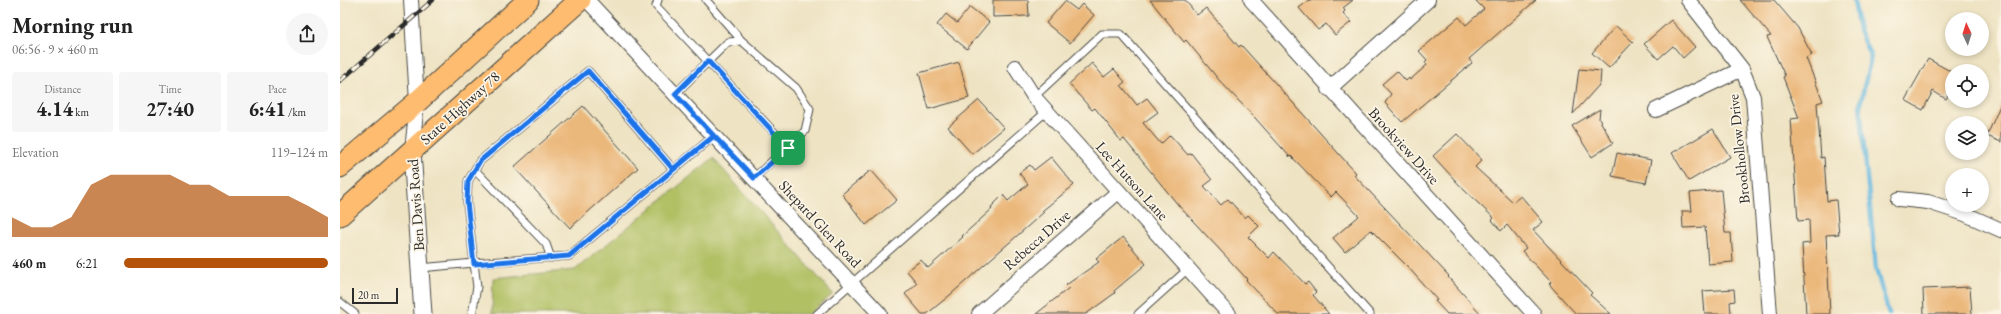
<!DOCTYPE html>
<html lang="en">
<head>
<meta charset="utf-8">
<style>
  body { margin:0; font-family:"EB Garamond",serif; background:#f6f6f6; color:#222; height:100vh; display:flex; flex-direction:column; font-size:15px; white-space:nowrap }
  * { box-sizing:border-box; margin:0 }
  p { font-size:13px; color:#767676 }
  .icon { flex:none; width:22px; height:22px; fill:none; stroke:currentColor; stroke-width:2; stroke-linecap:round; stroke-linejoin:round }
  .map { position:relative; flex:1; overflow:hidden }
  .side { display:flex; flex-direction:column; background:#fff; width:340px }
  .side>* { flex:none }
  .needle { width:26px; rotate:356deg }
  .tools { position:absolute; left:1605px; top:12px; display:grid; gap:8px }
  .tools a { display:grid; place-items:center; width:44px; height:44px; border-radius:50%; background:#fff; box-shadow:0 2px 6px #0003; font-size:20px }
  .scale { position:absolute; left:12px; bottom:10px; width:46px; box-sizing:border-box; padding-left:4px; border:2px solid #2b2b2b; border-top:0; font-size:11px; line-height:14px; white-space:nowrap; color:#2b2b2b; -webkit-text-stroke:3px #fcf5e5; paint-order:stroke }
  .pin { position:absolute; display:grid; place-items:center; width:34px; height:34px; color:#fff; margin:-17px; border-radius:8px; box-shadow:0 2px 6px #0006 }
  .round { display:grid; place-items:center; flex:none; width:42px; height:42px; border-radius:21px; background:#f6f6f6 }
  .summary { display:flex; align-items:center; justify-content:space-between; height:68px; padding:0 12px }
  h1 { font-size:22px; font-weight:700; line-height:30px }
  .metrics { display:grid; grid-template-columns:repeat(3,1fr); gap:6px; height:68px; padding:4px 12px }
  .metrics div { display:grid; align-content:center; border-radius:4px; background:#f6f6f6; text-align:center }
  .metrics b { font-size:20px; font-weight:700 }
  .metrics small { font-size:11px; font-weight:400 }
  .metrics p { font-size:11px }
  .chart { height:112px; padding:8px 12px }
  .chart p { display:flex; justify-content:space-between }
  .chart svg { width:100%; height:72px; margin-top:4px; fill:#b45309; opacity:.7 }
  ul { padding:0 12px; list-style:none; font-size:13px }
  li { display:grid; grid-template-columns:64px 48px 1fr; align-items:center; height:30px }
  li i { height:10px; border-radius:5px; background:#b45309 }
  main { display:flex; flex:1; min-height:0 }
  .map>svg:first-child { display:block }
  .grass { fill:#b0c063; stroke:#6e7647 }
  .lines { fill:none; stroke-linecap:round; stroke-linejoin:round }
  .stream { stroke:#63b7df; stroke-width:4.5 }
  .building { fill:#ebb87b }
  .service-casing { stroke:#484742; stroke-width:9 }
  .minor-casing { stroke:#484742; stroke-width:16 }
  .tertiary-casing { stroke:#484742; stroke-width:19 }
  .primary-casing { stroke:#484742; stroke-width:23 }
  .service { stroke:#fff; stroke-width:7 }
  .minor { stroke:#fff; stroke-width:14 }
  .tertiary { stroke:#fff; stroke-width:17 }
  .primary { stroke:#fdbc6f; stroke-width:21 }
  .rail-casing { stroke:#2b2b2b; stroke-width:4.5 }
  .rail { stroke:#fcf5e5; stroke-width:3; stroke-dasharray:9; stroke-linecap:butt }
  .route-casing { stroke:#fff; stroke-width:8 }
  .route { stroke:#1a73e8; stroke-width:5 }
  .labels { text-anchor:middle; stroke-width:3.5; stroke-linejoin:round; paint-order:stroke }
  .street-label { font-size:15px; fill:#2b2b2b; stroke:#fcf5e5 }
</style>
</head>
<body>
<main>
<section class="side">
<div class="summary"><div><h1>Morning run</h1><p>06:56 · 9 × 460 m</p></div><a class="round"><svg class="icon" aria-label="share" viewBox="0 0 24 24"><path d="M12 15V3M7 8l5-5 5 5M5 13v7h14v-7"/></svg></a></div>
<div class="metrics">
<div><p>Distance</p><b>4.14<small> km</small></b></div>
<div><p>Time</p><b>27:40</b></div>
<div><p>Pace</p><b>6:41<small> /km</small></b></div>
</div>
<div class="chart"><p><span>Elevation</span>119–124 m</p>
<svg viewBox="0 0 160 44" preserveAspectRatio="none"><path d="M0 44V32L10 38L20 38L30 32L40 12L50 6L60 6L70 6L80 6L90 12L100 12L110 19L120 19L130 19L140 19L150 25L160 32V44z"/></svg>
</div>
<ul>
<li><b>460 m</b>6:21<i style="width:100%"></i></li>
</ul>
</section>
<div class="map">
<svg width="1661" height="314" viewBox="0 0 1661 314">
  <rect width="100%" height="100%" fill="#fcf5e5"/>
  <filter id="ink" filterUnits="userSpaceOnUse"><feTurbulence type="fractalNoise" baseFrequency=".025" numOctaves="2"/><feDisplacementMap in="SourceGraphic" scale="8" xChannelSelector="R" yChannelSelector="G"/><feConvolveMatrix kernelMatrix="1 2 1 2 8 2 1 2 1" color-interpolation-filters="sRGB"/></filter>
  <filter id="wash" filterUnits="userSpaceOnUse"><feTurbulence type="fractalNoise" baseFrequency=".012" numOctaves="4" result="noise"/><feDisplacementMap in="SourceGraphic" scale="16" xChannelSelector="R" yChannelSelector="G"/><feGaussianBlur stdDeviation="0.9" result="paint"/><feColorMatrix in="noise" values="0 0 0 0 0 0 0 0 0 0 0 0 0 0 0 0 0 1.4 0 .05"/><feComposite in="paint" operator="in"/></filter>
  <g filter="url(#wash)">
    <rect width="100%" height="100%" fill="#eee3c3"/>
    <path class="grass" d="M373 158 493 294 469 314H152L153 278 235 270Z"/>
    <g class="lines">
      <path class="stream" d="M1514 0 1519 31 1531 57 1520 105 1536 269 1549 314"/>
    </g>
    <g id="blocks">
      <path class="building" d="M653 0H688L689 16 653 17Z
        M810 0H845L857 15 866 8 899 47 901 45 1016 173 1014 175 1109 276 1108 277 1141 314H1107L1095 301 1097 300 1068 267 1031 230 1005 252 993 238 1019 216 996 192 991 197 951 156 950 157 916 119 879 80 846 40 844 42Z
        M969 0H1013L1003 8 1005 11 1003 13 1011 22 995 35 986 24 978 30 959 8Z
        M1135 0H1196L1129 59 1132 63 1062 122 1045 103 1051 94 1042 84 1057 71 1066 81 1069 78 1070 80 1087 65 1085 62 1087 60 1079 51 1119 17 1126 25 1144 9Z
        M1400 0H1434L1458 28 1472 55 1466 58 1483 101 1477 103 1481 158 1484 157 1487 201 1496 200 1499 234 1486 235 1490 314H1466L1462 244 1470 243 1469 220 1458 221 1451 119 1459 118 1443 77 1445 76 1427 37 1431 36Z
        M725 1 737 10 742 4 754 15 730 43 706 23Z
        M630 7 649 22 627 49 597 25 606 14 617 23Z
        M1331 20 1355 47 1343 58 1333 46 1318 59 1304 44Z
        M1276 26 1293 42 1269 68 1252 53Z
        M1588 59 1612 72V88L1606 99 1593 91 1583 110 1565 100Z
        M619 62 629 98 589 109 579 73Z
        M752 63 764 77 774 69 785 82 781 85 797 105 807 98 818 112 803 123 821 144 830 135 848 155 851 153 872 180 864 186 881 205 888 199 905 218 908 215 919 226 908 237 929 258 934 252 965 284 968 282 976 292 973 295 989 314H938L906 280 907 279 839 206 784 139 781 141 755 108 752 110 729 84Z
        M1239 69 1261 71 1260 84 1233 114Z
        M639 100 664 128 632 154 608 127Z
        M1661 103V142L1647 136Z
        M243 106 298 168 230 228 174 167Z
        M1260 109 1259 119 1273 143 1252 157 1232 126Z
        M1373 129 1390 157 1349 181 1332 153Z
        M1117 134 1142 160 1135 167 1173 202 1181 196 1203 222 1193 230 1252 293 1250 295 1271 314H1236L1209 284 1211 282 1182 251 1186 248 1167 225 1161 231 1152 220 1154 218 1124 190 1093 156Z
        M1277 153 1311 160 1306 183 1272 176Z
        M711 157 734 185 702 211 704 212 610 295 587 314H582L565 294 577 283 567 271 581 260 588 268 623 237 622 236 652 209 651 207 663 195 668 201 688 184 679 173 690 165 694 170Z
        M531 170 557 200 526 225 502 194Z
        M1381 190 1385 233H1391L1393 262 1368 264 1365 227 1343 228 1342 211H1352L1350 193Z
        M783 237 806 264 774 291 775 293 746 314H696L729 288 726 285 759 262 756 259Z
        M1630 287 1632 314H1584L1583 289Z
        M1394 289 1395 301 1390 302 1391 314H1365L1363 291Z"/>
    </g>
  </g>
  <g filter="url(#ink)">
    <use href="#blocks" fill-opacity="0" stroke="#484742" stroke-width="1"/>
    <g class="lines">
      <g class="service-casing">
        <path id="service" d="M318 0 316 6 448 147
          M366 0 402 41
          M335 94 388 42 402 41 456 88 470 109 465 131 414 178
          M694 97 762 34H781L1030 314
          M135 170 206 244 211 258
          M80 268 134 263 127 202 128 181 140 161 248 71 333 169
          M0 302 15 314
          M132 314 137 287 134 263 229 256 374 136
          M477 314 707 111
          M798 314 849 268"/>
      </g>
      <g class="minor-casing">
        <path id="minor" d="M71 0 77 102 72 151
          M247 0 540 314
          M911 0 1194 314
          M1348 0 1402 69 1413 97 1430 314
          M675 67 694 97 889 314
          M989 89 1088 0
          M1316 110 1402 69
          M1559 199 1588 202 1625 214 1661 230
          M639 314 778 192"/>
      </g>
      <g class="tertiary-casing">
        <path id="tertiary" d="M72 151 83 314"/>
      </g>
      <g class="primary-casing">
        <path id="primary" d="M0 167 77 102 188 0
          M0 215 240 0"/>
      </g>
      <use href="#service" class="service"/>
      <use href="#minor" class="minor"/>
      <use href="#tertiary" class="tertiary"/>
      <use href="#primary" class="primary"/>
      <g class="rail-casing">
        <path id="rail" d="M0 81 93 0"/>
      </g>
      <use href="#rail" class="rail"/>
    </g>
  </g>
  <g class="lines" filter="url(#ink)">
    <g class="route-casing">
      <path id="route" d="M448 148 414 178 374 136 333 169 248 71 140 161 128 181 127 202 134 264 229 256 374 136 335 94 368 61 448 148"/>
    </g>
    <use href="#route" class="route"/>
  </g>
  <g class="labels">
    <g class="street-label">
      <text transform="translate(120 108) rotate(-42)" y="5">State Highway 78</text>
      <text transform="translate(1064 146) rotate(48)" y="5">Brookview Drive</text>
      <text transform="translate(1399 149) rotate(-96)" y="5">Brookhollow Drive</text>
      <text transform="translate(792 181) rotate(48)" y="5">Lee Hutson Lane</text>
      <text transform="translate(76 205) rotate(-94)" y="5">Ben Davis Road</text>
      <text transform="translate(480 224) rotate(47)" y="5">Shepard Glen Road</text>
      <text transform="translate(697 240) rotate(-41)" y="5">Rebecca Drive</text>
    </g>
  </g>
</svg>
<div class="tools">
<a><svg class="needle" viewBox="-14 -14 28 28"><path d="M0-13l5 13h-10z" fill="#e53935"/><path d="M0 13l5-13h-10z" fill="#767676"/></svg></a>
<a><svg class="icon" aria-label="locate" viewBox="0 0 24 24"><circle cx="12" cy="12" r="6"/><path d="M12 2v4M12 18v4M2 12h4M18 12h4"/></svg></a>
<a><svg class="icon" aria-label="layers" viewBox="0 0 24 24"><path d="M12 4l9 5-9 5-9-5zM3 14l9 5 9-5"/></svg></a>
<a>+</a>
</div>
<div class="scale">20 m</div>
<div class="pin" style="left:448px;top:148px;background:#1e9e55"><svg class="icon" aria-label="arrive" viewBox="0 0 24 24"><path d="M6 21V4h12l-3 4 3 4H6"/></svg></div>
</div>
</main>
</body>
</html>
